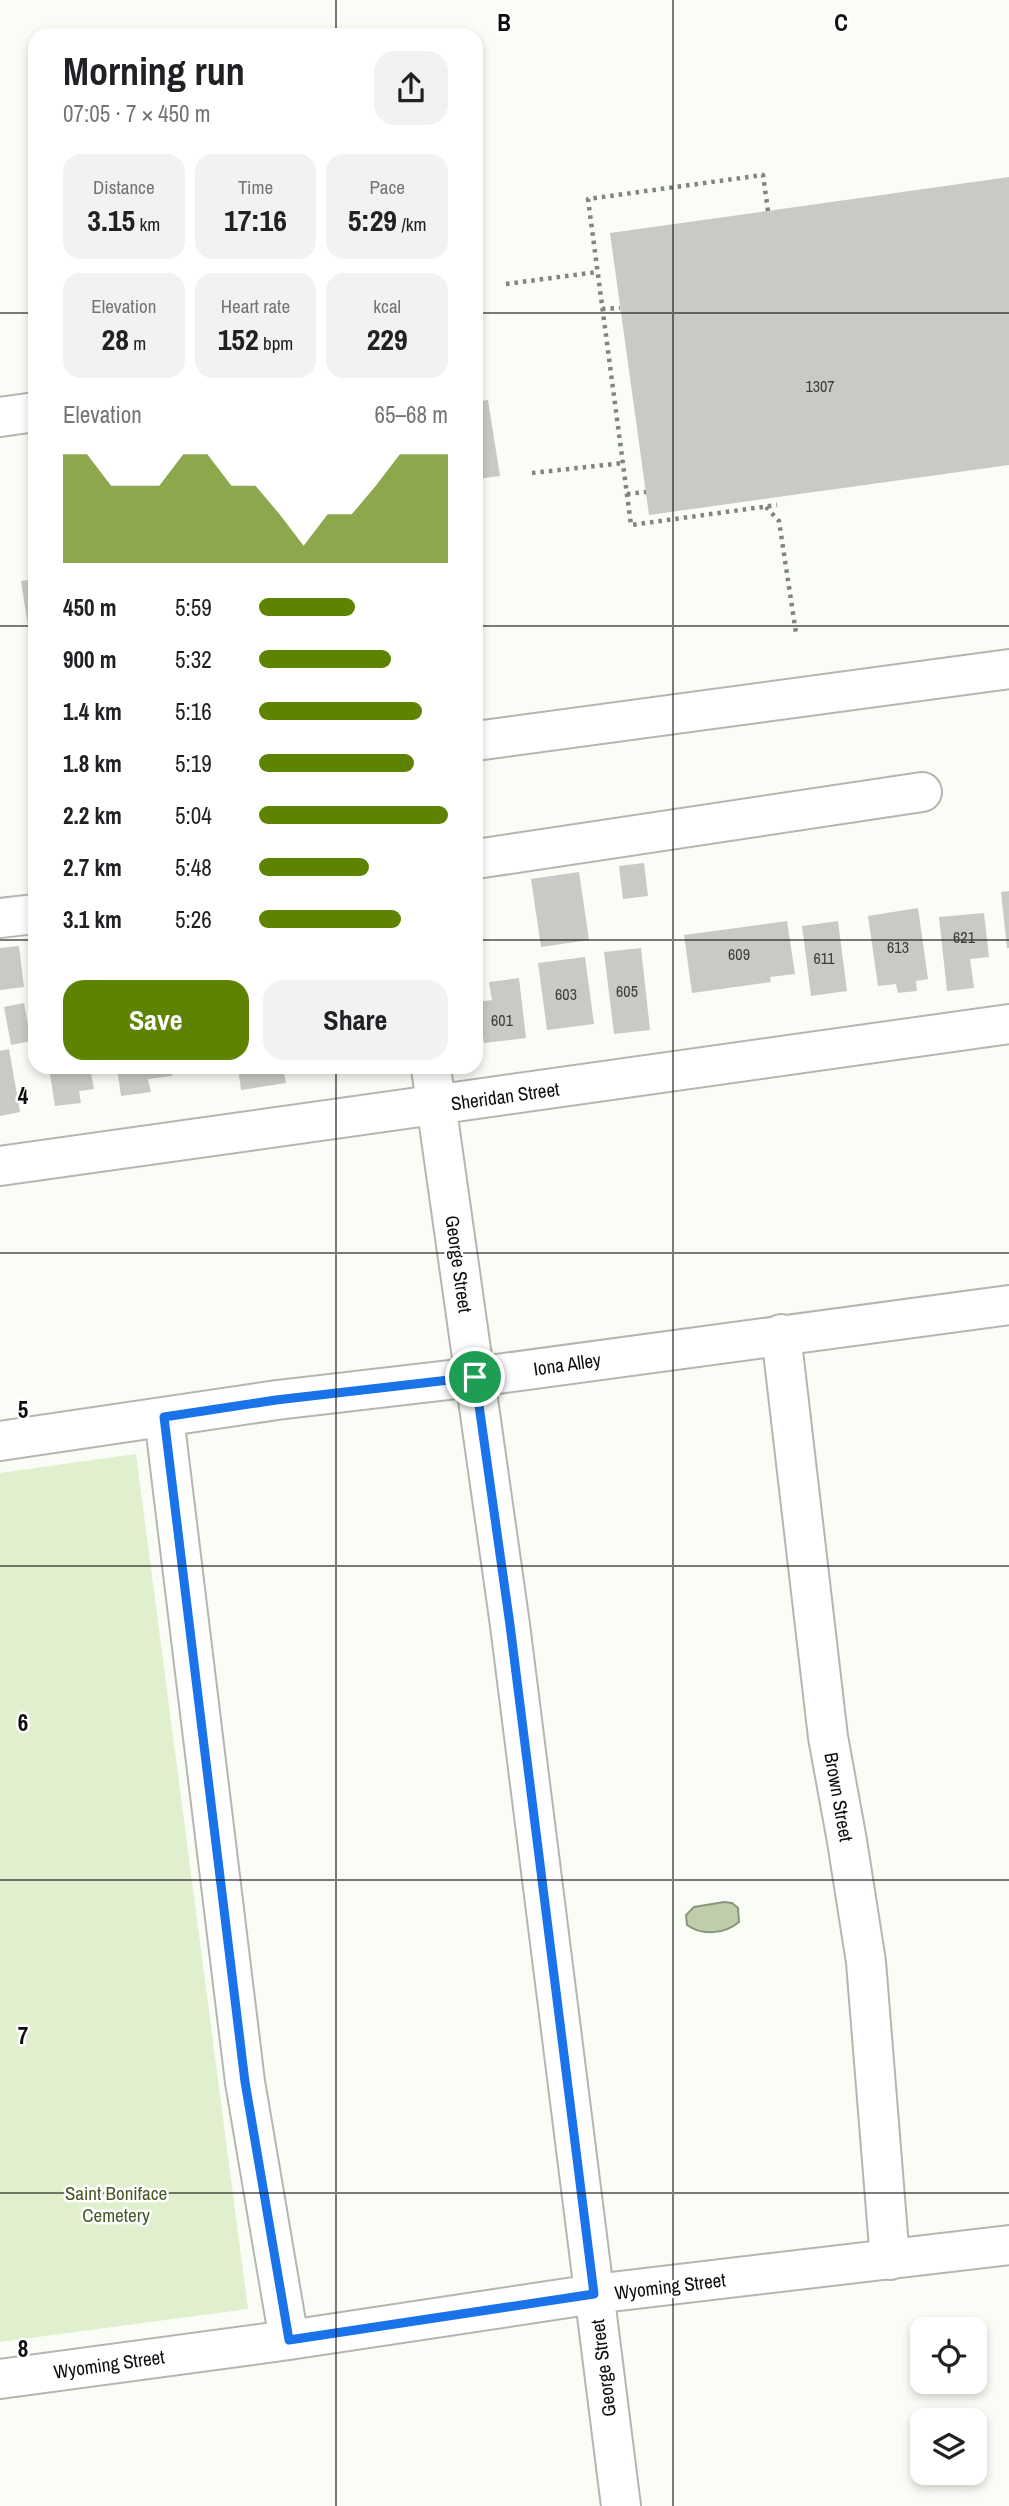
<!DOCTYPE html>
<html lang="en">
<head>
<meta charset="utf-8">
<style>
  body { margin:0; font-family:"Archivo Narrow",sans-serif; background:#f2f2f2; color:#202124; height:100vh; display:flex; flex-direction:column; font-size:26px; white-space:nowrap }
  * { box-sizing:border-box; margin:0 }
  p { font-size:23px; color:#757577 }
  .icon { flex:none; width:38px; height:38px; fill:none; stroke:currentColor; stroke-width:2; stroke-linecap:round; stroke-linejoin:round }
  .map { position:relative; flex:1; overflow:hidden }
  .side { position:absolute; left:28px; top:28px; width:455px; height:1046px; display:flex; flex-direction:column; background:#fff; border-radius:21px; box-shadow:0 4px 10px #0003 }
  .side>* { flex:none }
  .fabs { position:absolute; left:910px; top:2317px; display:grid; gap:14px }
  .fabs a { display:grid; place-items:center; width:77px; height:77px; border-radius:14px; background:#fff; box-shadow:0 4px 10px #0003; font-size:35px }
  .pin { position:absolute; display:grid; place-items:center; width:60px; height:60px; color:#fff; margin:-30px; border:4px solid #fff; border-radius:50%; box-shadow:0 2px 7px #0007 }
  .round { display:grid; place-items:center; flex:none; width:74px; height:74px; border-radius:21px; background:#f2f2f2 }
  .overview { display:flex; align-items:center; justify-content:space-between; height:119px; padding:0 35px }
  h1 { font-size:38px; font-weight:800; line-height:52px }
  .metrics { display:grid; grid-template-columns:repeat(3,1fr); gap:10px; height:119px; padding:7px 35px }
  .metrics div { display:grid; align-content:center; border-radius:18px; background:#f2f2f2; text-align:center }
  .metrics b { font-size:30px; font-weight:800 }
  .metrics small { font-size:19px; font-weight:400 }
  .metrics p { font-size:19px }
  .chart { height:196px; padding:14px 35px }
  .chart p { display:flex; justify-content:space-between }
  .chart svg { width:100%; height:126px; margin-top:7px; fill:#5d8301; opacity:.7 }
  .button { display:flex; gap:14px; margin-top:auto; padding:14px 35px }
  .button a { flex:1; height:80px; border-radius:21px; background:#5d8301; color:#fff; font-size:28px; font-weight:800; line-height:80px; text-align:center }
  .button a+a { background:#f2f2f2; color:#202124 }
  ul { padding:0 35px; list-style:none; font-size:23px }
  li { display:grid; grid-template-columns:112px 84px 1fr; align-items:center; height:52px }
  li i { height:18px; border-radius:9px; background:#5d8301 }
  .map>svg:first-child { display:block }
  .green { fill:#e0efcd }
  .water { fill:#beceab; stroke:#89957c; stroke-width:2 }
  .building { fill:#c8cbc4 }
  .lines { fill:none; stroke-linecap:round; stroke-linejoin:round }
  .minor-casing { stroke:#b4b7b0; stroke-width:42 }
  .path { stroke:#81847f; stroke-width:4.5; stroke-dasharray:3.5 5; stroke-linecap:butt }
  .minor { stroke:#fff; stroke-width:38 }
  .route-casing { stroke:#fff; stroke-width:14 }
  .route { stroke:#1a73e8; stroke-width:9 }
  .grid { fill:none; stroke:#0e0f0d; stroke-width:2; stroke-opacity:0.55 }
  .labels { text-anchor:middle; stroke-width:5; stroke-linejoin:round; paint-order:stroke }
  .number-label { font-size:16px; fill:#3c3e3b }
  .street-label { font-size:19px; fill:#0e0f0d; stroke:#fff }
  .park-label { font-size:19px; fill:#455925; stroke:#fff }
  .grid-label { font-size:23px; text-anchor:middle; font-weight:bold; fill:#0e0f0d; stroke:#fff; stroke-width:5; stroke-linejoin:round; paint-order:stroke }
</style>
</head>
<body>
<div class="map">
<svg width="1009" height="2506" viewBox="0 0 1009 2506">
  <rect width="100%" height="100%" fill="#f9fdf5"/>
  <path class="green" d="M136 1454 248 2309 0 2342V1473Z"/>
  <path class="water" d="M724 1902 732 1903 738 1908 739 1922C725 1934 702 1936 687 1925L686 1915 694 1907Z"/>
  <path class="building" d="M1009 177V465L649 515 610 233Z
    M488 400 500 476 476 479V402Z
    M35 579V659H33L21 581Z
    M644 863 648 896 623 899 619 866Z
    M579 872 589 940 541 947 531 879Z
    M1009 891V948H1007L1001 892Z
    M918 908 928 979 916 981 917 991 898 993 896 984 878 986 868 916Z
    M984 913 989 957 970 959 974 988 947 991 939 917Z
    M787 921 795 974 770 977 771 982 692 993 684 935Z
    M838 921 847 991 811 996 802 926Z
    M19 946 24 987 0 990V948Z
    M641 948 650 1030 614 1034 604 952Z
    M585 957 594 1024 547 1030 538 963Z
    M519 978 526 1038 484 1043 478 1002 492 1000 489 982Z
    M24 1003 31 1041 11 1045 4 1007Z
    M9 1049 20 1112 0 1116V1051Z
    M49 1068H90L94 1089 79 1091 81 1103 55 1106Z
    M117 1068H171L172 1076 148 1079 151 1092 121 1096Z
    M238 1068H283L286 1083 241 1090Z"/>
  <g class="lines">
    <g class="minor-casing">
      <path id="minor" d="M0 417 35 412
        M476 741 1009 669
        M476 859 922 792
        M0 918 35 914
        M431 1068 510 1625 621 2506
        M0 1166 1009 1024
        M781 1334 828 1737 847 1841 866 1962 890 2260
        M164 1417 245 2082 289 2340
        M0 1441 277 1400 475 1377 1009 1305
        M0 2379 289 2340 594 2294 1009 2245"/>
    </g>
    <path class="path" d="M768 211 763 175 588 199 631 525 777 505
      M506 284 597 272
      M602 309 620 308
      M532 473 623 463
      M627 494 646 492
      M766 507 779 521 796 633"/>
    <use href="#minor" class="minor"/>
  </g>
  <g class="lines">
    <g class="route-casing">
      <path id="route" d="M475 1377 510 1625 594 2294 289 2340 245 2082 164 1417 276 1400Z"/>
    </g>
    <use href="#route" class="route"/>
  </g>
  <path class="grid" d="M336 0V35M673 0V2506M0 313H35M476 313H1009M0 626H35M476 626H1009M0 940H35M476 940H1009M336 1068V2506M0 1253H1009M0 1566H1009M0 1880H1009M0 2193H1009"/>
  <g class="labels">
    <g class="number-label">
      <text x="820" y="392">1307</text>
      <text x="964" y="943">621</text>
      <text x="898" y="953">613</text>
      <text x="739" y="960">609</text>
      <text x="824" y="964">611</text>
      <text x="627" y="997">605</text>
      <text x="566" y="1000">603</text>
      <text x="502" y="1026">601</text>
    </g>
    <g class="street-label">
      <text transform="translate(505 1096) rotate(-8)" y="7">Sheridan Street</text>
      <text transform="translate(459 1264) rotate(82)" y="7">George Street</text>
      <text transform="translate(567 1364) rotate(-8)" y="7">Iona Alley</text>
      <text transform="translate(839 1797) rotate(80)" y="7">Brown Street</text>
      <text transform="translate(670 2286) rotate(-7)" y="7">Wyoming Street</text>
      <text transform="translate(109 2364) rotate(-8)" y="7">Wyoming Street</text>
      <text transform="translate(603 2368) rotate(-97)" y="7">George Street</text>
    </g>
    <g class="park-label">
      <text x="116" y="2200">Saint Boniface<tspan x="116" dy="22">Cemetery</tspan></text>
    </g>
  </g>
  <g class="grid-label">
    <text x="504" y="31">B</text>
    <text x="841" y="31">C</text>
    <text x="23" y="1104">4</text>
    <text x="23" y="1418">5</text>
    <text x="23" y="1731">6</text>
    <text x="23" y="2044">7</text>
    <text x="23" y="2357">8</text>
  </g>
</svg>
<div class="fabs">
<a><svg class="icon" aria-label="locate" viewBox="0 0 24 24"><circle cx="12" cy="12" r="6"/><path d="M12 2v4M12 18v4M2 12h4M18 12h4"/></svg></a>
<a><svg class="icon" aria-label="layers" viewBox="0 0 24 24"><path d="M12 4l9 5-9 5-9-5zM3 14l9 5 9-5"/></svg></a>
</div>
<div class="pin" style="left:475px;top:1377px;background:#1e9e55"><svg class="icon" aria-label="arrive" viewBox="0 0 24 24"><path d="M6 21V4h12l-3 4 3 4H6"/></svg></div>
<section class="side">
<div class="overview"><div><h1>Morning run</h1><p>07:05 · 7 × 450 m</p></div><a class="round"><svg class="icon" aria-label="share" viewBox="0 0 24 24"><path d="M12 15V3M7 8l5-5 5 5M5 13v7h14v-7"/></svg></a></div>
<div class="metrics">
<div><p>Distance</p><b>3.15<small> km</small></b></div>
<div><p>Time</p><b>17:16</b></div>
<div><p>Pace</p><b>5:29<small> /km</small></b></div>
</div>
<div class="metrics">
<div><p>Elevation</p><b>28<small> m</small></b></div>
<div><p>Heart rate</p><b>152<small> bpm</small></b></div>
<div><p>kcal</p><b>229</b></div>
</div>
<div class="chart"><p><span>Elevation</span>65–68 m</p>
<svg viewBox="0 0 160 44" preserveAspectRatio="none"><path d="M0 44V6L10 6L20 17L30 17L40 17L50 6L60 6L70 17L80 17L90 27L100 38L110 27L120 27L130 17L140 6L150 6L160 6V44z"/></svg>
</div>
<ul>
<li><b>450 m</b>5:59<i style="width:51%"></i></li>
<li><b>900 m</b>5:32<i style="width:70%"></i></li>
<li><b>1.4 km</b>5:16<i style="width:86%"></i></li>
<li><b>1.8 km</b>5:19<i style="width:82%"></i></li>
<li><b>2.2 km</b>5:04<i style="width:100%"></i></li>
<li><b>2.7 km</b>5:48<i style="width:58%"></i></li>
<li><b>3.1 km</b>5:26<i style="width:75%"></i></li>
</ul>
<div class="button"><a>Save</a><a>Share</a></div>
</section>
</div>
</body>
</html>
